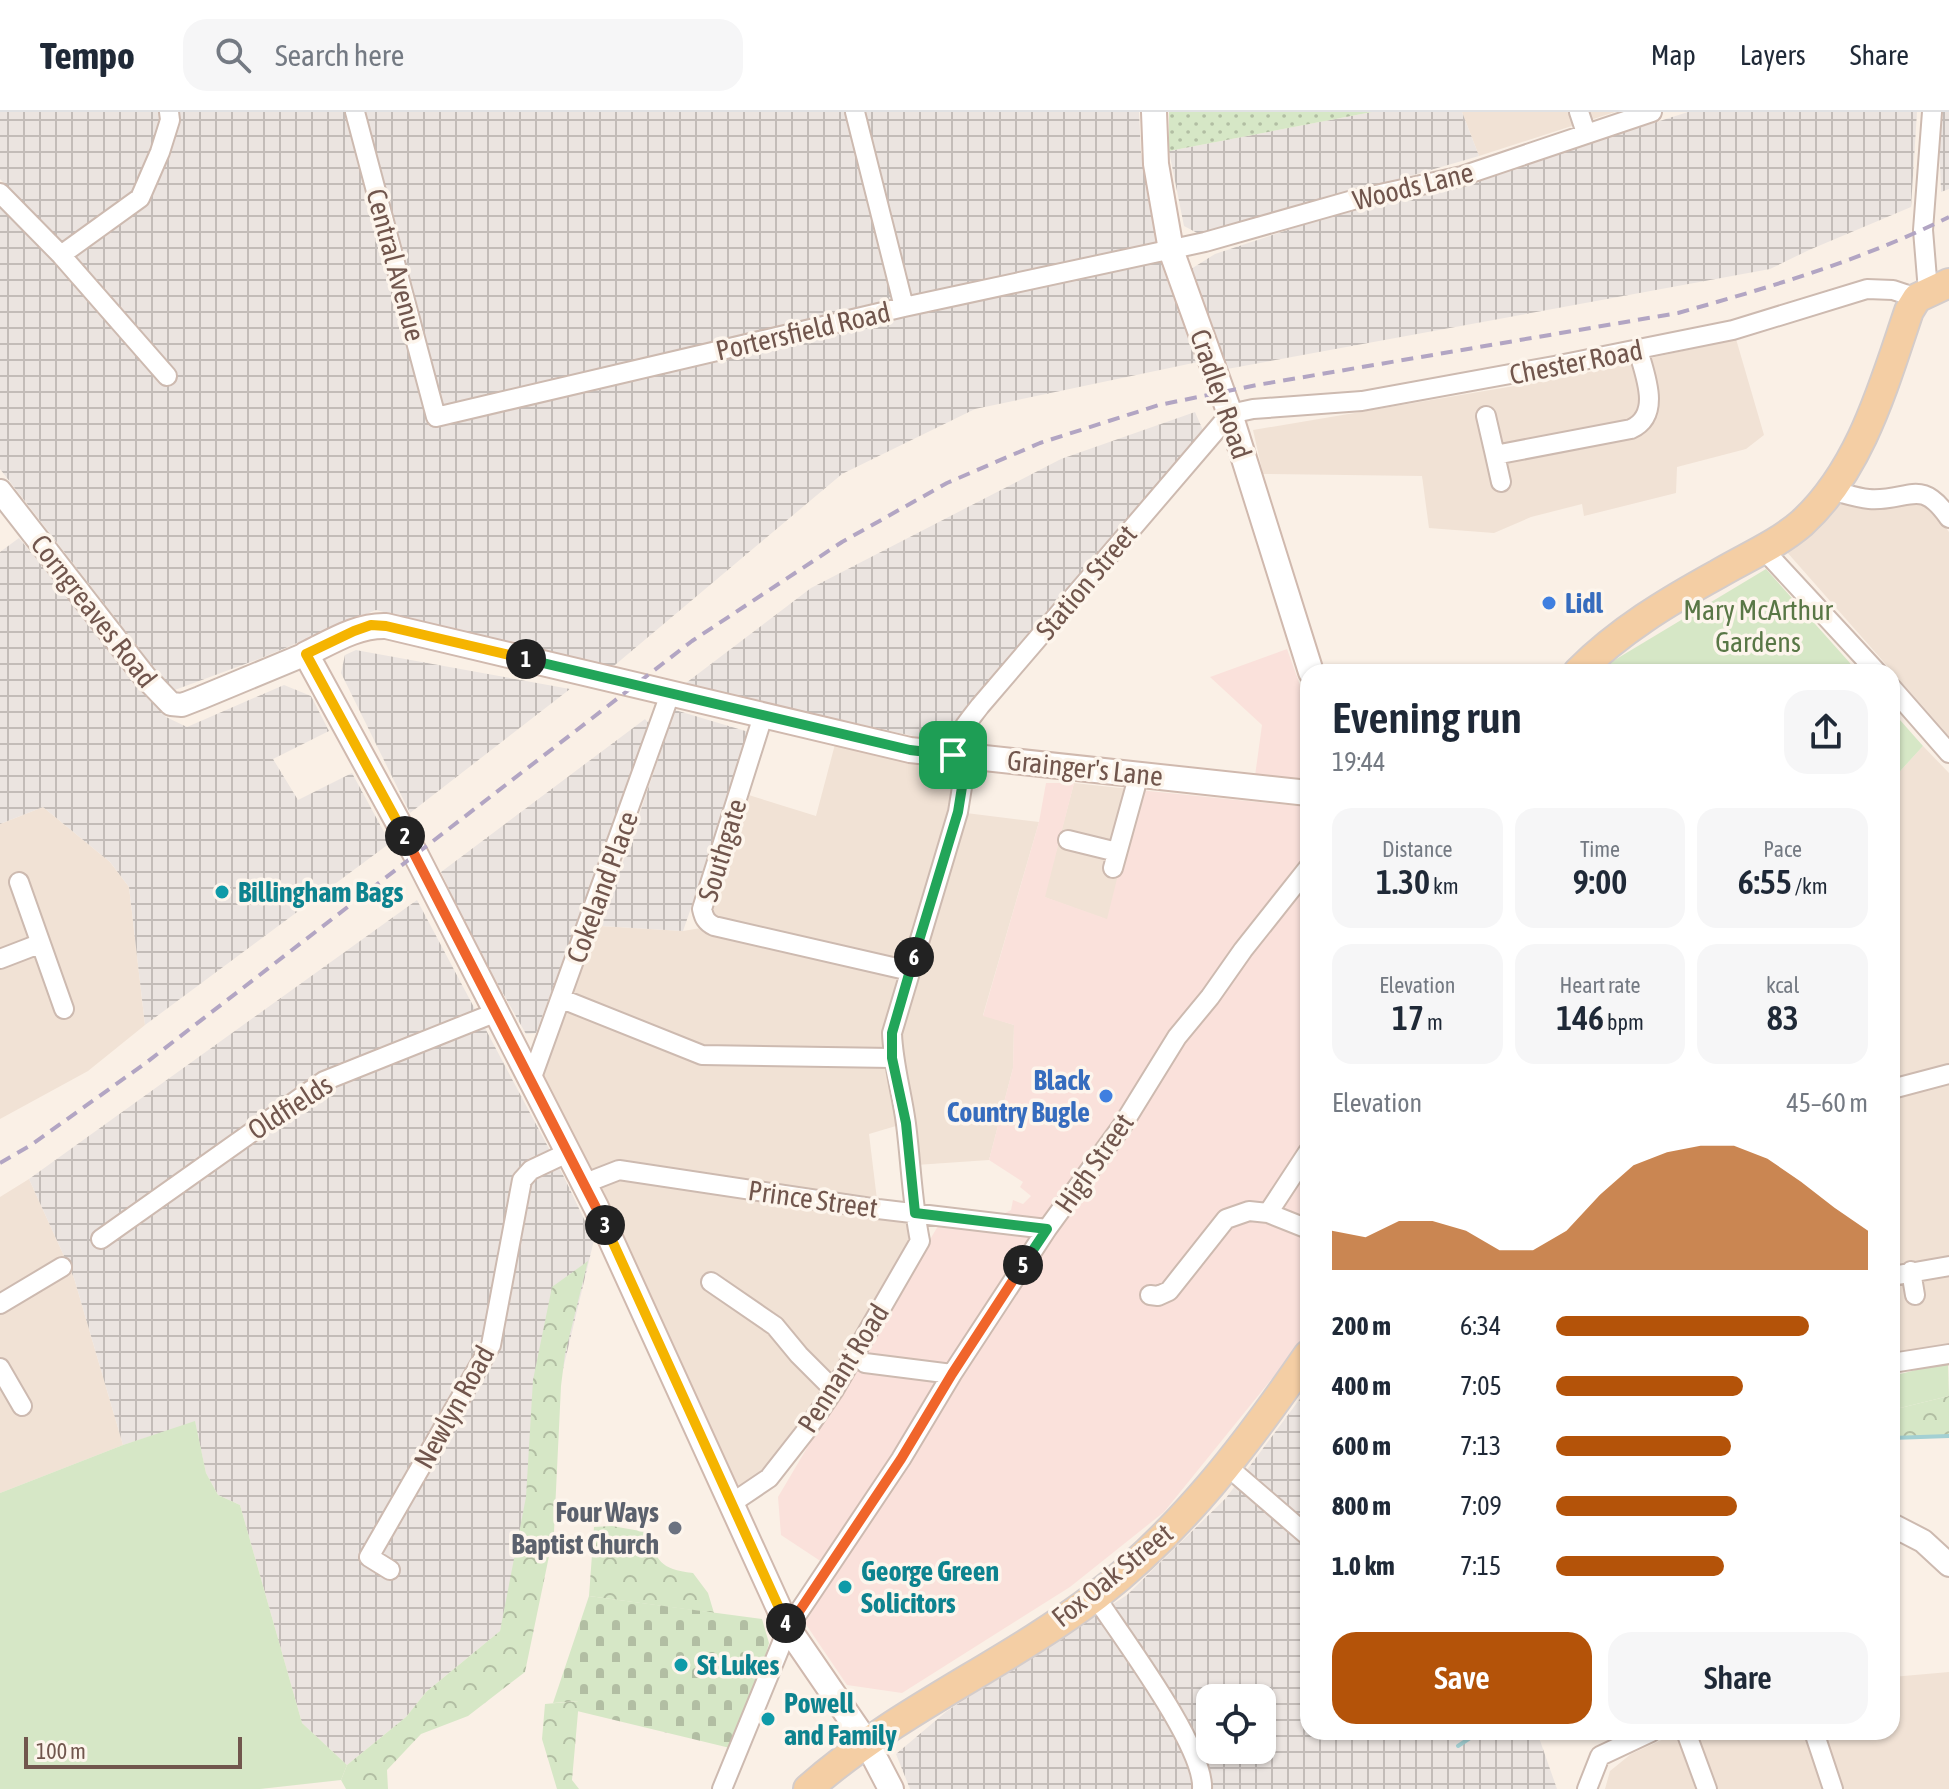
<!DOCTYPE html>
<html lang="en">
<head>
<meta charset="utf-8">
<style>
  body { margin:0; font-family:"Asap Condensed",sans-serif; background:#f6f6f7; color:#1f2937; height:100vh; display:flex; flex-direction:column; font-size:30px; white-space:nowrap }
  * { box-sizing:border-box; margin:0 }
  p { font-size:26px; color:#747a83 }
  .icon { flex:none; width:44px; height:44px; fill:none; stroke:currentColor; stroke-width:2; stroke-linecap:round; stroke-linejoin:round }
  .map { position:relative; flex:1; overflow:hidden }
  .drawer { position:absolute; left:1300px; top:552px; width:600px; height:1076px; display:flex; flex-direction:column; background:#fff; border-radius:24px; box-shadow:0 2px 6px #0004 }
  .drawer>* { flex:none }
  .tools { position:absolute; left:1196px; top:1572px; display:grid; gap:16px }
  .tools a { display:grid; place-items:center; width:80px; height:80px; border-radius:16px; background:#fff; box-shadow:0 2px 6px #0004; font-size:40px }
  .scale { position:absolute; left:24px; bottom:20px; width:218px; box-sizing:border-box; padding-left:8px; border:4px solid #71564d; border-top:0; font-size:22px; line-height:28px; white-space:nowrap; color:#71564d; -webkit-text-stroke:6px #fdf5ec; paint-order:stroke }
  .pin { position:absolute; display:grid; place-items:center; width:68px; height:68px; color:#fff; margin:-34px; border-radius:16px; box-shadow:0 4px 12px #0006 }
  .km { position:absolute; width:40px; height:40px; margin:-20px; border-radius:50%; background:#222; color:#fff; font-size:22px; line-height:40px; text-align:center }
  .round { display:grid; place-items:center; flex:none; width:84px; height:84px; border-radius:24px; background:#f6f6f7 }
  .head { display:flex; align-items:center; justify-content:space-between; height:136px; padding:0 32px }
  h1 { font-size:44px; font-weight:600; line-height:60px }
  .stats { display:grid; grid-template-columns:repeat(3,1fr); gap:12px; height:136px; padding:8px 32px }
  .stats div { display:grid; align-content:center; border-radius:20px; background:#f6f6f7; text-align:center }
  .stats b { font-size:34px; font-weight:600 }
  .stats small { font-size:22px; font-weight:400 }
  .stats p { font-size:22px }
  .chart { height:224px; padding:16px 32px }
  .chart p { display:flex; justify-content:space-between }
  .chart svg { width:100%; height:144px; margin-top:8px; fill:#b45309; opacity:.7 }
  .primary-button { display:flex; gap:16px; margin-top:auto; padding:16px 32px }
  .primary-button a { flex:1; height:92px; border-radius:24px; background:#b45309; color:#fff; font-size:32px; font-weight:600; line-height:92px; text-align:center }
  .primary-button a+a { background:#f6f6f7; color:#1f2937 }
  ul { padding:0 32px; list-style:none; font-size:26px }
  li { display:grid; grid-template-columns:128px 96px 1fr; align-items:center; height:60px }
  li i { height:20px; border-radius:10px; background:#b45309 }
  header { display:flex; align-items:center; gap:48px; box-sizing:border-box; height:112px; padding:0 40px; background:#fff; border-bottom:2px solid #e0e1e3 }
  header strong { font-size:38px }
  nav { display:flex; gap:44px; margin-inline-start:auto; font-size:28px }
  .search { width:560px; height:72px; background:#f6f6f7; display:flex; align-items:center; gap:20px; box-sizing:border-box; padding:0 28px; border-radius:24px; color:#747a83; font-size:30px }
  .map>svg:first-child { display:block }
  .residential { fill:#f1e2d5 }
  .commercial { fill:#fae1db }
  .industrial { fill:url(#industrial-grid); fill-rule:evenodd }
  .grass { fill:url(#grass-dots) }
  .forest { fill:url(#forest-crowns) }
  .cemetery { fill:url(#cemetery-stones) }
  .park { fill:#d6e7c6 }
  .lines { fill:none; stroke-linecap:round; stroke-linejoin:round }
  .stream { stroke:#a3d0d3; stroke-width:4 }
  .minor-casing { stroke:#cdbab0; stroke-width:22 }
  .tertiary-casing { stroke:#cdbab0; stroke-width:26 }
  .secondary-casing { stroke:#d0b9ae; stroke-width:28 }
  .primary-casing { stroke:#d4ccca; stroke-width:32 }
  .minor { stroke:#fff; stroke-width:18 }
  .tertiary { stroke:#fff; stroke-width:22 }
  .secondary { stroke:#fff; stroke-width:24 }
  .primary { stroke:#f4cea4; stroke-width:28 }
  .rail { stroke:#b2a5c3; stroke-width:4; stroke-dasharray:12 8; stroke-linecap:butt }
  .split-1-casing { stroke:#fff; stroke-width:16 }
  .split-2-casing { stroke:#fff; stroke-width:16 }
  .split-3-casing { stroke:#fff; stroke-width:16 }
  .split-4-casing { stroke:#fff; stroke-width:16 }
  .split-5-casing { stroke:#fff; stroke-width:16 }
  .split-6-casing { stroke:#fff; stroke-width:16 }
  .split-7-casing { stroke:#fff; stroke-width:16 }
  .split-1 { stroke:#22a559; stroke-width:10 }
  .split-2 { stroke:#f5b400; stroke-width:10 }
  .split-3 { stroke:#f0652b; stroke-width:10 }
  .split-4 { stroke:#f5b400; stroke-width:10 }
  .split-5 { stroke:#f0652b; stroke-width:10 }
  .split-6 { stroke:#22a559; stroke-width:10 }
  .split-7 { stroke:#22a559; stroke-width:10 }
  .shop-dot { fill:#3f7fe0; stroke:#fdf5ec; stroke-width:3 }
  .culture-dot { fill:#0f9aa8; stroke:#fdf5ec; stroke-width:3 }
  .worship-dot { fill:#6b7280; stroke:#fdf5ec; stroke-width:3 }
  .labels { text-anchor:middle; stroke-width:7; stroke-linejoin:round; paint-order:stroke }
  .street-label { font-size:28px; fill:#71564d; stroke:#fdf5ec }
  .shop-label { font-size:28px; font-weight:bold; fill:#366cbe; stroke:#fdf5ec; text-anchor:start }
  .park-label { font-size:28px; fill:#597746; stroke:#fdf5ec }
  .culture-label { font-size:28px; font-weight:bold; fill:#0d838f; stroke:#fdf5ec; text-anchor:start }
  .worship-label { font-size:28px; font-weight:bold; fill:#5b616d; stroke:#fdf5ec; text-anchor:end }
</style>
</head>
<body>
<header>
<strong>Tempo</strong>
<div class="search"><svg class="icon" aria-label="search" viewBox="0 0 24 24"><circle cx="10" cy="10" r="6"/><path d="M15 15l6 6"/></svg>Search here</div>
<nav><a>Map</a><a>Layers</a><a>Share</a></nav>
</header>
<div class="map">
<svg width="1949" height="1677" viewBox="0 0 1949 1677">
  <defs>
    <pattern id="industrial-grid" width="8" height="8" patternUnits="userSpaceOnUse" patternTransform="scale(2)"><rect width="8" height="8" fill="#ebe4e0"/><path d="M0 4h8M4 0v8" fill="none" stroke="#c3bcb8"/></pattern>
    <pattern id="grass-dots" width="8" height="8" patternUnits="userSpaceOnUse" patternTransform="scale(2)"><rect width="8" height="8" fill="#d6e7c6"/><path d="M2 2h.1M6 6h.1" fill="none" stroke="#b2bea3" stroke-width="1.8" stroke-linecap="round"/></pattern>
    <pattern id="forest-crowns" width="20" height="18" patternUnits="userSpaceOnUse" patternTransform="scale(2)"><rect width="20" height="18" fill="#d6e7c6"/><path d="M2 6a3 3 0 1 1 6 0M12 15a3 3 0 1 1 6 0" fill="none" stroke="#b2bea3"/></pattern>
    <pattern id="cemetery-stones" width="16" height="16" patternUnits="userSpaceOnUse" patternTransform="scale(2)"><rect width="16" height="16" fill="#d6e7c6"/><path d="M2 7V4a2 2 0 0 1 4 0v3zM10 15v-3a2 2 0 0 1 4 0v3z" fill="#b2bea3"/></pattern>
  </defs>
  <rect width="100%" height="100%" fill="#faf0e6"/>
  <path class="residential" d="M1462 0H1615L1479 44Z
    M1736 227 1764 323 1746 337 1677 355 1676 381 1584 404 1582 392 1531 405 1494 421 1429 416 1422 364 1263 362 1253 318 1562 266Z
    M1837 384 1920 389 1931 394 1949 420V624L1786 439Z
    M838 621 967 644 958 700 1039 710 983 903 1014 913 1013 956 989 1048 916 1053 906 1011 869 1022 878 1096 915 1101 920 1129 805 1320 732 1391 531 968 589 810 601 814 683 819 713 814 708 811 739 680 816 704Z
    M1923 634 1949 661V1242L1892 1251V864L1900 860 1892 791V668Z
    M1074 671 1139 678 1108 808 1044 785Z
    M43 695 110 750 129 775 145 913 88 959 0 1007V712Z
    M29 1067 74 1166 123 1333 0 1381V1085Z
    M1949 1560V1677H1605L1610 1659 1631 1642 1679 1620H1892V1565Z"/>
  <path class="commercial" d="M1287 537 1308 595V670L1255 664 1262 613 1210 565Z
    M1046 671H1074L1045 785 1107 807 1139 678 1308 695V1222L1164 1400 1070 1475 902 1581 847 1573 805 1511 837 1460 781 1423 778 1385 938 1114 983 1112 1011 1098 1013 1088 1023 1092 1031 1084 1020 1075 1023 1070 989 1048 1013 956 1014 913 983 904 1039 710Z"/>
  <path class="industrial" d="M0 0H1139L1141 41 1160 135 1198 250 975 297 842 362 609 558 376 498 259 547 172 579 0 357V96L88 184 101 172 0 67Z
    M1372 0H1462L1479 44 1203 124 1184 114 1169 39Z
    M1688 0H1917L1911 95 1809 138 1770 157 1227 257 1191 157 1215 142 1315 109 1606 26Z
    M1938 0H1949V77L1941 80Z
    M1195 300 1205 323 941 630 682 574 811 476 1061 347Z
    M19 426 166 605 187 615 284 573 311 584 329 619 273 647 298 688 352 661 390 731 145 913 129 775 110 750 43 695 0 712V440Z
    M356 538 361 539 570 577 410 701 341 561 345 543Z
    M675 598 752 621 683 819 601 814Z
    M645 607 650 613 536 921 526 922 474 830 441 760Z
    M417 788 563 1063 594 1128 500 1519 426 1580 406 1605 347 1653 302 1611 240 1393 218 1383 206 1361 195 1310 123 1333 74 1166 29 1067Z
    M1308 1276V1620H1537L1557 1677H910L896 1642 947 1599 1127 1483 1226 1386ZM1210 1586H1262V1638H1210Z"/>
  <path class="grass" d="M1169 0H1372L1169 39Z"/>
  <path class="forest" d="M588 1149 565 1242 561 1274 554 1420 525 1560 468 1604 421 1622 387 1658 388 1677H346L341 1668 347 1653 406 1605 426 1580 500 1519 526 1385 533 1268 552 1175Z
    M1949 1284V1324L1892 1326V1298Z
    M612 1414 646 1420C658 1449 659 1457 693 1461L708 1481 714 1501 589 1484 594 1415Z
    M579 1589 572 1668 579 1677H557L542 1627 545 1592Z"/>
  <path class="cemetery" d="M589 1484 762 1507 769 1531 760 1564 730 1636 577 1599 578 1589 553 1591Z"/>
  <path class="park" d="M1766 457 1858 560H1596L1598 558Z
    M1892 599 1923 634 1892 668Z
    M1948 1250 1949 1284 1892 1298V1264Z
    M195 1309 206 1361 218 1383 240 1393 302 1611 347 1653 341 1668 260 1677H0V1381L123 1333Z"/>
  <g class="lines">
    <path class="stream" d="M1892 1326 1949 1324
      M1458 1634 1479 1620"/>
    <g class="minor-casing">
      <path id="minor" d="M355 0 436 305 904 195 1205 130 1353 88 1462 64 1652 0
        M855 0 904 195
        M1579 0 1586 21
        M0 81 61 143 167 264
        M61 143 140 86 160 40 170 8 169 0
        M1928 179 1923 118 1932 0
        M1486 304 1495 343 1631 317C1662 303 1645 263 1638 238
        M1495 343 1501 370
        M1830 378C1843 381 1856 386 1869 387 1909 390 1920 364 1949 406
        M1763 437 1877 560
        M1892 576 1949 641
        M763 604 702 797C704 806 706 810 714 814L910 859
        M953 643C955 623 968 610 980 594L1230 302 1253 297 1362 289 1554 254 1733 218 1867 177 1893 178 1917 186
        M1068 728 1117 740
        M1113 756 1139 662
        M19 770 64 897
        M0 847 39 832
        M562 887 702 943 892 946
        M531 968 670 582
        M1892 977 1949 962
        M583 1072 619 1058 878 1097 1047 1117
        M1268 1101 1308 1040
        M101 1127 324 969 497 900
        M1911 1159 1915 1183
        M1892 1164 1949 1154
        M711 1170 775 1214 799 1243 834 1278
        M1150 1183 1158 1184 1169 1179 1226 1107 1249 1099 1268 1101 1308 1117
        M0 1192 62 1155
        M865 1251 952 1262
        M1892 1251 1949 1242
        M0 1256 22 1294
        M1228 1355 1308 1424
        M732 1391 769 1366 805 1320 834 1278 920 1129C912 1090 911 1051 906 1012 902 981 893 952 892 921L958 700 967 644
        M390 1458 369 1445 491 1233 522 1068 531 1058 567 1041
        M1095 1484C1121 1524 1205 1635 1202 1677
        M1686 1620 1707 1677
        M1814 1620 1833 1677
        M722 1677 788 1516 901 1347 952 1262 1047 1117 1122 1014 1177 925 1210 885 1243 838 1308 756
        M1587 1677 1600 1644 1651 1620"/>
    </g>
    <g class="tertiary-casing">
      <path id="tertiary" d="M0 379 145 565 171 592 182 593 200 586 306 542
        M1892 1413 1923 1429 1949 1453"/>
    </g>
    <g class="secondary-casing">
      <path id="secondary" d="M1154 0 1156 52 1171 138 1230 302 1311 560
        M891 1677 867 1631 788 1516 596 1095 417 745 306 542C331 530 357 513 386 514L910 638 1308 681"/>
    </g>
    <g class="primary-casing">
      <path id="primary" d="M1578 560C1619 519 1667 490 1718 462 1745 446 1778 432 1802 411 1861 357 1884 272 1909 199L1917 186 1949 171
        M808 1677C894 1600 1004 1554 1096 1484 1182 1418 1247 1332 1308 1243"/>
    </g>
    <use href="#minor" class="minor"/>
    <use href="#tertiary" class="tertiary"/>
    <use href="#secondary" class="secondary"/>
    <use href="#primary" class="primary"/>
    <path class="rail" d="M0 1051 31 1033 147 950 692 529 842 430 947 371 1040 331 1159 293 1257 273 1678 201C1771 175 1862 148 1949 105"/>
  </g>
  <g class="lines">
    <g class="split-1-casing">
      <path id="split-1" d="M526 547 910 638 953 643"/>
    </g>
    <g class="split-2-casing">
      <path id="split-2" d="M405 724 306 542 354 519 371 513 386 514 526 547"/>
    </g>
    <g class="split-3-casing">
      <path id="split-3" d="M405 724 605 1113"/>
    </g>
    <g class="split-4-casing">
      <path id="split-4" d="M605 1113 786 1511"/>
    </g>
    <g class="split-5-casing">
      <path id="split-5" d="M786 1511 788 1516 901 1347 952 1262 1023 1153"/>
    </g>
    <g class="split-6-casing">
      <path id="split-6" d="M914 845 892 921V946L906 1011 915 1101 1047 1117 1023 1153"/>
    </g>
    <g class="split-7-casing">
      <path id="split-7" d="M914 845 958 700 967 644 953 643"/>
    </g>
    <use href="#split-1" class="split-1"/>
    <use href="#split-2" class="split-2"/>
    <use href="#split-3" class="split-3"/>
    <use href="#split-4" class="split-4"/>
    <use href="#split-5" class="split-5"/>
    <use href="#split-6" class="split-6"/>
    <use href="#split-7" class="split-7"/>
  </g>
  <g class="shop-dot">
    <circle cx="1549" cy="491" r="8"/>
    <circle cx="1106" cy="984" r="8"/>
  </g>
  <g class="culture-dot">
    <circle cx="222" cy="780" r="8"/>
    <circle cx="845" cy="1475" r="8"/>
    <circle cx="681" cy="1553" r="8"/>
    <circle cx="768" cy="1607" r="8"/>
  </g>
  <circle class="worship-dot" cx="675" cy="1416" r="8"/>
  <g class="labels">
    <g class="street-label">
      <text transform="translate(1413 74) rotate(-14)" y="10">Woods Lane</text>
      <text transform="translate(396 153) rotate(75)" y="10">Central Avenue</text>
      <text transform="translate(803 219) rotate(-13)" y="10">Portersfield Road</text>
      <text transform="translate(1576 250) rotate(-11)" y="10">Chester Road</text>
      <text transform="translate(1221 282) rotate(71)" y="10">Cradley Road</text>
      <text transform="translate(1086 470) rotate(-50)" y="10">Station Street</text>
      <text transform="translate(94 499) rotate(52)" y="10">Corngreaves Road</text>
      <text transform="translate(1085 656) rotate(6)" y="10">Grainger's Lane</text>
      <text transform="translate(722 738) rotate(-73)" y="10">Southgate</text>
      <text transform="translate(602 775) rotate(-70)" y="10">Cokeland Place</text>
      <text transform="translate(290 995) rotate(-33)" y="10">Oldfields</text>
      <text transform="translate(1094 1051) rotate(-55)" y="10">High Street</text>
      <text transform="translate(813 1087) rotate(8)" y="10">Prince Street</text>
      <text transform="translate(843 1256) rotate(-58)" y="10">Pennant Road</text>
      <text transform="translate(454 1295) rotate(-61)" y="10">Newlyn Road</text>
      <text transform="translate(1112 1463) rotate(-39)" y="10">Fox Oak Street</text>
    </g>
    <g class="shop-label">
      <text x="1565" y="501">Lidl</text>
      <text x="1090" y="978" text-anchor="end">Black<tspan x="1090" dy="32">Country Bugle</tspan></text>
    </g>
    <g class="park-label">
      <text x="1758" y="508">Mary McArthur<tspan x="1758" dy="32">Gardens</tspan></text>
    </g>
    <g class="culture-label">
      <text x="238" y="790">Billingham Bags</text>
      <text x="861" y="1469">George Green<tspan x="861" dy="32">Solicitors</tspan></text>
      <text x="697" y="1563">St Lukes</text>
      <text x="784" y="1601">Powell<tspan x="784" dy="32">and Family</tspan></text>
    </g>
    <g class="worship-label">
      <text x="659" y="1410">Four Ways<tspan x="659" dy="32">Baptist Church</tspan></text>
    </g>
  </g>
</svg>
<div class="tools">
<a><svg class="icon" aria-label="locate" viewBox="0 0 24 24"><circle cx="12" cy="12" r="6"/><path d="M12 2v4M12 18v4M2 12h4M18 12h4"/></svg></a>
</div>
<div class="scale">100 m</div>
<div class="pin" style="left:953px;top:643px;background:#1e9e55"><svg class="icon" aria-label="arrive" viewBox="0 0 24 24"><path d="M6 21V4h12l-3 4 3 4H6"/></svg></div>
<b class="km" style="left:526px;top:547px">1</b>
<b class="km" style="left:405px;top:724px">2</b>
<b class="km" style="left:605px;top:1113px">3</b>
<b class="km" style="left:786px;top:1511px">4</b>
<b class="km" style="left:1023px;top:1153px">5</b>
<b class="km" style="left:914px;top:845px">6</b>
<section class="drawer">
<div class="head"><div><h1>Evening run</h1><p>19:44</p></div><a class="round"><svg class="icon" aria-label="share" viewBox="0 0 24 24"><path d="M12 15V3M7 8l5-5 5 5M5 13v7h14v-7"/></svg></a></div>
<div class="stats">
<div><p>Distance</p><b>1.30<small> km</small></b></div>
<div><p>Time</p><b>9:00</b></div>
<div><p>Pace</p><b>6:55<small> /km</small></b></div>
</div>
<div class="stats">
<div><p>Elevation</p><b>17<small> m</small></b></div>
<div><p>Heart rate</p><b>146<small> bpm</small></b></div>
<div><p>kcal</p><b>83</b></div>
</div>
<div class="chart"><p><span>Elevation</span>45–60 m</p>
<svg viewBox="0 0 160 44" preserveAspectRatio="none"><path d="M0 44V32L10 34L20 29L30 29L40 32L50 38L60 38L70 32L80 21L90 12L100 8L110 6L120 6L130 10L140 17L150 25L160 32V44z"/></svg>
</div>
<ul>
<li><b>200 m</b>6:34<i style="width:81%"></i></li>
<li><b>400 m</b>7:05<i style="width:60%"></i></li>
<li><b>600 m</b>7:13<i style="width:56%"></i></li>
<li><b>800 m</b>7:09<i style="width:58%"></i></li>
<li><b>1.0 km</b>7:15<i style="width:54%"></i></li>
</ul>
<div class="primary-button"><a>Save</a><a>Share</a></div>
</section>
</div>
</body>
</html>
